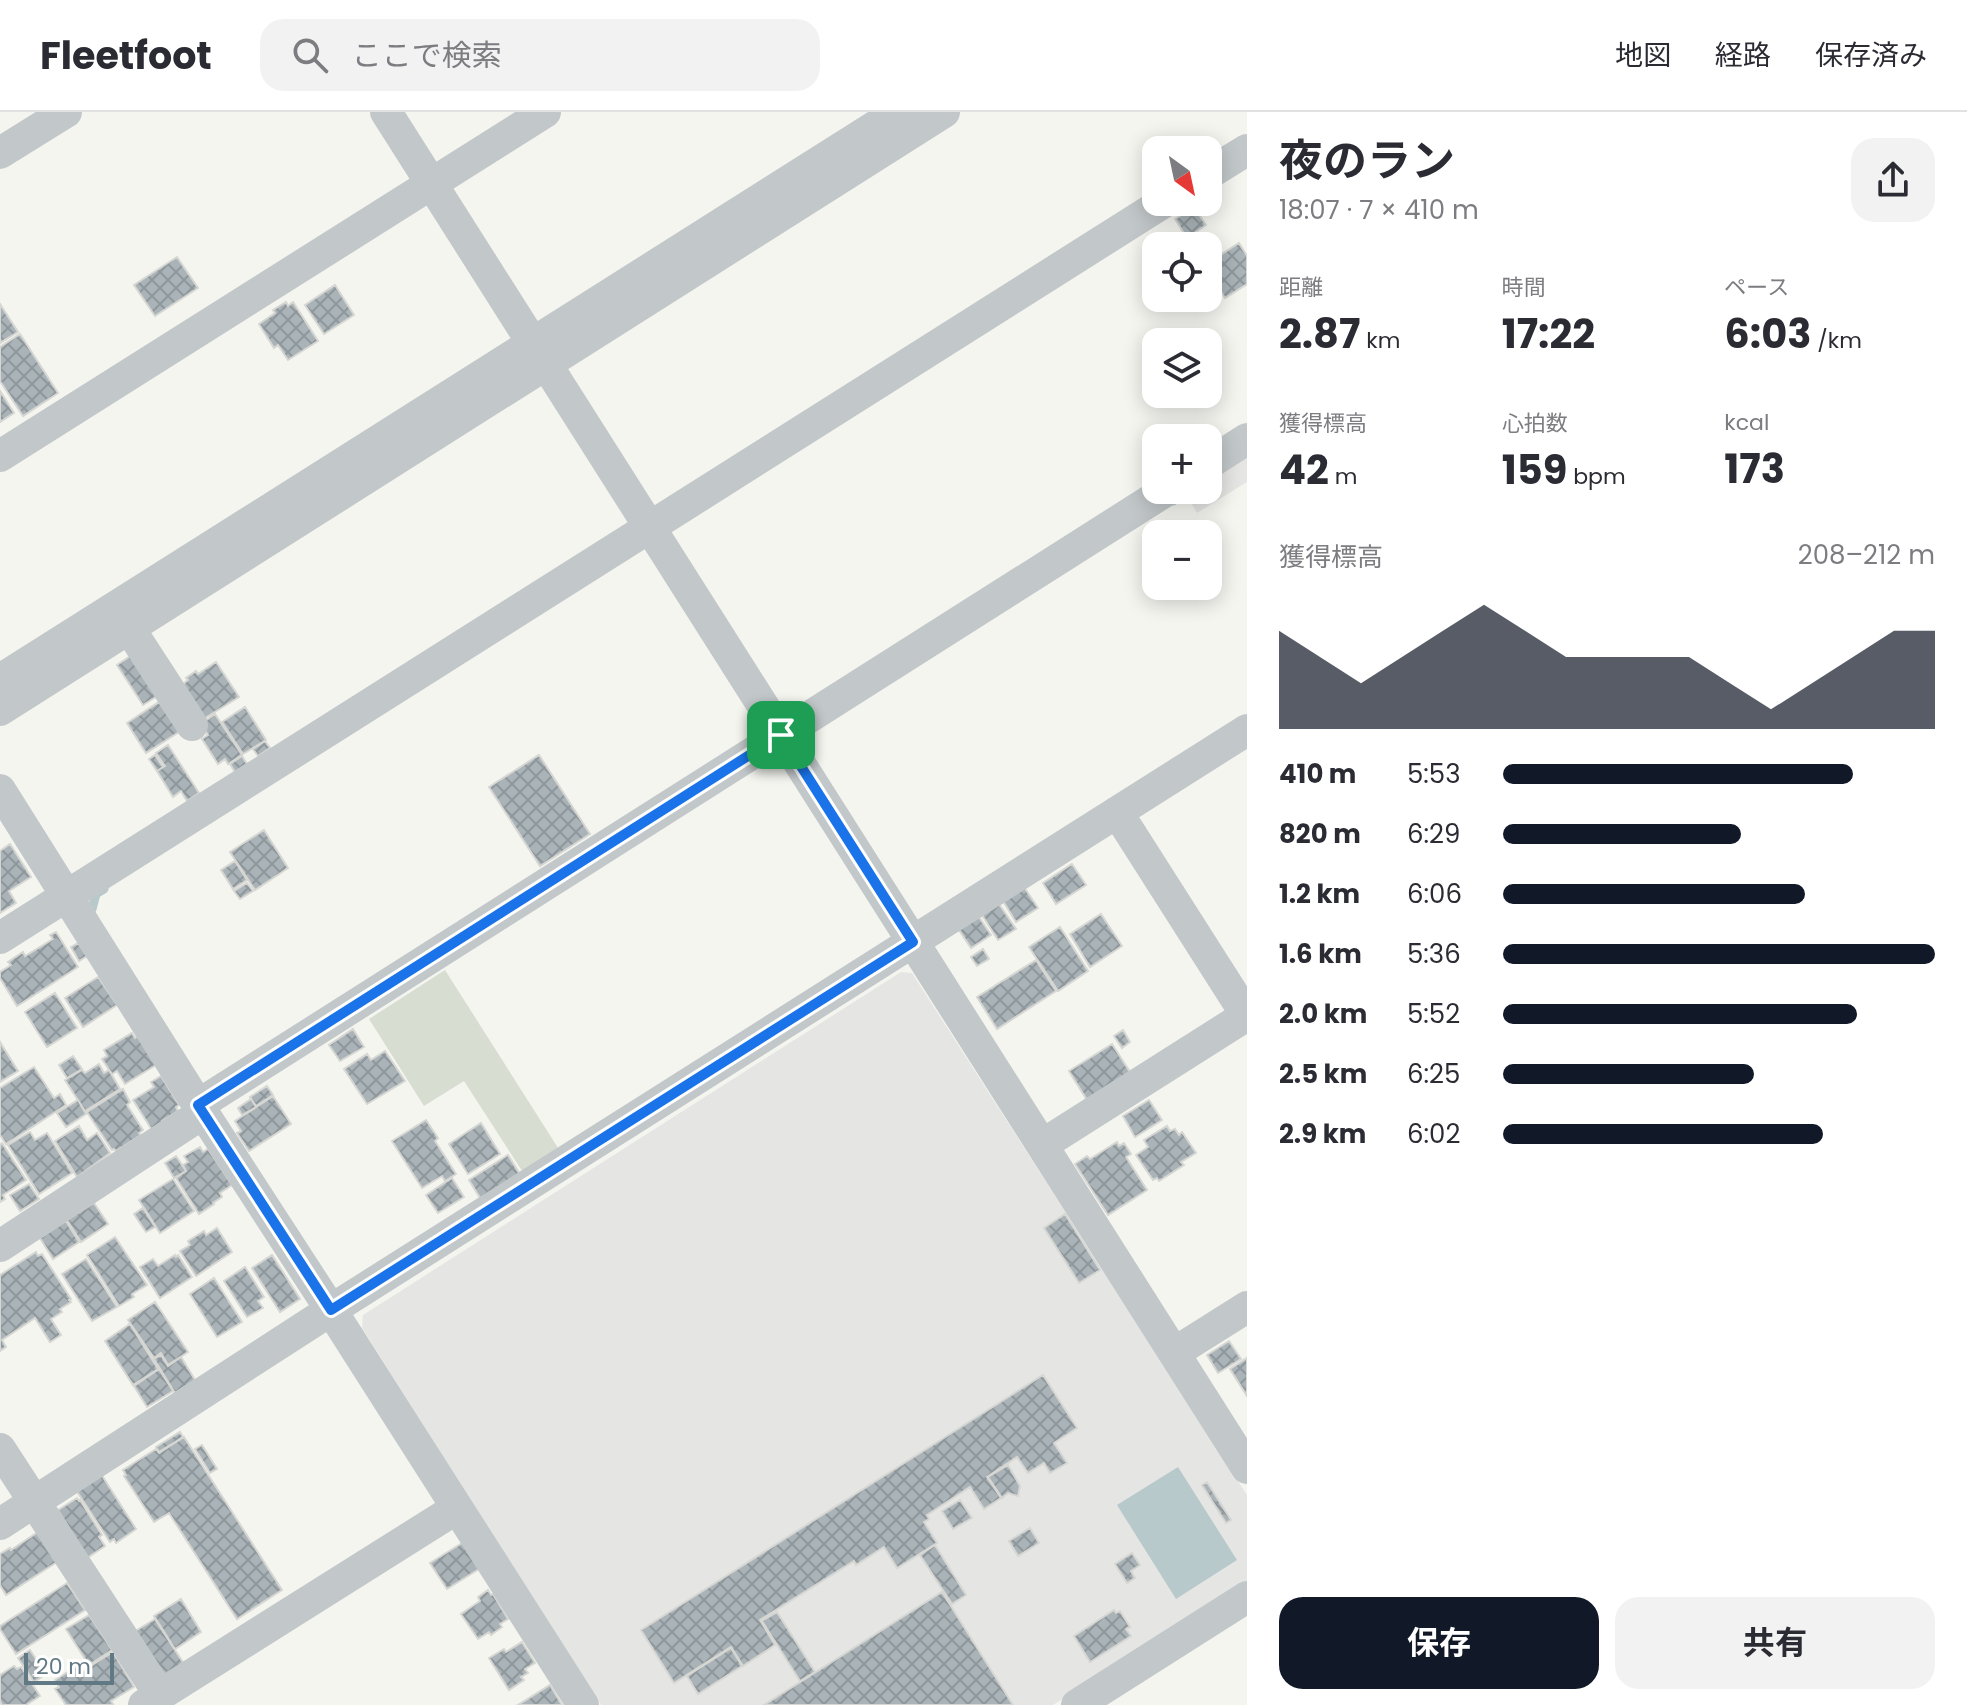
<!DOCTYPE html>
<html lang="ja">
<head>
<meta charset="utf-8">
<style>
  body { margin:0; font-family:Poppins,"Noto Sans JP",sans-serif; background:#f2f2f3; color:#2b2b33; height:100vh; display:flex; flex-direction:column; font-size:30px; white-space:nowrap }
  * { box-sizing:border-box; margin:0 }
  p { font-size:26px; color:#7c7c81 }
  .icon { flex:none; width:44px; height:44px; fill:none; stroke:currentColor; stroke-width:2; stroke-linecap:round; stroke-linejoin:round }
  .map { position:relative; flex:1; overflow:hidden }
  .panel { display:flex; flex-direction:column; background:#fff; width:720px }
  .panel>* { flex:none }
  .needle { width:52px; rotate:147deg }
  .tools { position:absolute; left:1142px; top:24px; display:grid; gap:16px }
  .tools a { display:grid; place-items:center; width:80px; height:80px; border-radius:16px; background:#fff; box-shadow:0 4px 20px #0003; font-size:40px }
  .scale { position:absolute; left:24px; bottom:20px; width:90px; box-sizing:border-box; padding-left:8px; border:4px solid #617984; border-top:0; font-size:22px; line-height:28px; white-space:nowrap; color:#617984; -webkit-text-stroke:6px #fff; paint-order:stroke }
  .pin { position:absolute; display:grid; place-items:center; width:68px; height:68px; color:#fff; margin:-34px; border-radius:16px; box-shadow:0 4px 12px #0006 }
  .round { display:grid; place-items:center; flex:none; width:84px; height:84px; border-radius:24px; background:#f2f2f3 }
  .headline { display:flex; align-items:center; justify-content:space-between; height:136px; padding:0 32px }
  h1 { font-size:44px; font-weight:700; line-height:60px }
  .figures { display:grid; grid-template-columns:repeat(3,1fr); gap:12px; height:136px; padding:8px 32px }
  .figures div { display:grid; align-content:center }
  .figures b { font-size:40px; font-weight:700 }
  .figures small { font-size:22px; font-weight:400 }
  .figures p { font-size:22px }
  .chart { height:224px; padding:16px 32px }
  .chart p { display:flex; justify-content:space-between }
  .chart svg { width:100%; height:144px; margin-top:8px; fill:#111827; opacity:.7 }
  .primary-button { display:flex; gap:16px; margin-top:auto; padding:16px 32px }
  .primary-button a { flex:1; height:92px; border-radius:24px; background:#111827; color:#fff; font-size:32px; font-weight:700; line-height:92px; text-align:center }
  .primary-button a+a { background:#f2f2f3; color:#2b2b33 }
  ul { padding:0 32px; list-style:none; font-size:26px }
  li { display:grid; grid-template-columns:128px 96px 1fr; align-items:center; height:60px }
  li i { height:20px; border-radius:10px; background:#111827 }
  header { display:flex; align-items:center; gap:48px; box-sizing:border-box; height:112px; padding:0 40px; background:#fff; border-bottom:2px solid #e1e1e2 }
  header strong { font-size:38px }
  nav { display:flex; gap:44px; margin-inline-start:auto; font-size:28px }
  .search { width:560px; height:72px; background:#f2f2f3; display:flex; align-items:center; gap:20px; box-sizing:border-box; padding:0 28px; border-radius:24px; color:#7c7c81; font-size:30px }
  main { display:flex; flex:1; min-height:0 }
  .map>svg:first-child { display:block }
  .built { fill:#e5e6e4 }
  .grass { fill:#d7ddd1 }
  .water { fill:#b8c9cb }
  .lines { fill:none; stroke-linecap:round; stroke-linejoin:round }
  .stream { stroke:#b8c9cb; stroke-width:9 }
  .building { fill:url(#building-cross-hatch); stroke:#d6d6d3; stroke-width:2 }
  .minor { stroke:#c2c7c9; stroke-width:32 }
  .route-casing { stroke:#fff; stroke-width:16 }
  .route { stroke:#1a73e8; stroke-width:10 }
</style>
</head>
<body>
<header>
<strong>Fleetfoot</strong>
<div class="search"><svg class="icon" aria-label="search" viewBox="0 0 24 24"><circle cx="10" cy="10" r="6"/><path d="M15 15l6 6"/></svg>ここで検索</div>
<nav><a>地図</a><a>経路</a><a>保存済み</a></nav>
</header>
<main>
<div class="map">
<svg width="1247" height="1593" viewBox="0 0 1247 1593">
  <defs>
    <pattern id="building-cross-hatch" width="8" height="8" patternUnits="userSpaceOnUse" patternTransform="scale(2)"><rect width="8" height="8" fill="#aab4b8"/><path d="M0 0l8 8M0 8l8-8" fill="none" stroke="#8e979b"/></pattern>
  </defs>
  <rect width="100%" height="100%" fill="#f5f5f0"/>
  <path class="built" d="M1247 346V370L1197 401 1187 384 1196 378H1208V371Z
    M901 860 912 861 1247 1383V1470L1053 1593H601L362 1216 363 1203Z"/>
  <path class="grass" d="M445 858 560 1039 524 1062 464 969 424 994 369 907Z"/>
  <path class="water" d="M1178 1355 1237 1448 1176 1487 1117 1393Z"/>
  <g class="lines">
    <path class="stream" d="M1173 389 1189 378
      M92 797 96 782 104 777"/>
  </g>
  <path class="building" d="M1194 95 1206 113 1187 126 1175 107Z
    M1239 131 1247 144V172L1225 186 1208 159V151Z
    M177 145 198 176 155 204 134 173Z
    M335 173 354 203 324 222 305 193Z
    M286 190 288 194 293 190 318 229 288 248 278 233 274 236 259 212 275 201 273 198Z
    M0 192 18 220 0 231Z
    M20 222 58 281 23 304 0 269V235Z
    M0 279 14 301 0 310Z
    M132 543 159 583 143 593 117 553Z
    M216 550 239 585 205 606 183 572 188 568 186 566 196 559 198 562Z
    M159 590 179 620 146 641 127 611Z
    M245 595 266 628 243 642 222 610Z
    M215 602 242 643 228 652 225 647 218 652 202 627 208 623 201 612Z
    M265 629 270 636 258 644 253 637Z
    M168 633 199 681 187 689 181 679 173 685 157 659 165 654 156 641Z
    M155 643 163 655 157 659 149 647Z
    M539 643 590 722 540 754 489 675Z
    M242 644 247 652 235 660 230 652Z
    M264 718 288 756 255 778 230 740Z
    M10 732 31 765 9 779 16 791 0 801V739Z
    M235 749 247 768 233 777 221 758Z
    M1072 752 1086 773 1056 792 1043 771Z
    M247 771 253 779 240 787 234 779Z
    M1024 775 1038 796 1016 810 1003 789Z
    M999 792 1016 817 998 828 982 803Z
    M1101 802 1122 834 1090 855 1070 822Z
    M979 805 991 823 971 836 959 818Z
    M1060 815 1088 859 1058 879 1029 835Z
    M56 820 78 855 17 894 0 866V860L11 853 8 850 23 840 25 844 53 827 50 823Z
    M78 831 87 844 79 849 71 835Z
    M983 837 989 847 977 854 971 845Z
    M1036 848 1056 879 997 917 977 885Z
    M98 865 117 893 83 915 65 886Z
    M55 881 77 916 47 935 25 900Z
    M353 917 364 935 340 949 329 933Z
    M1123 918 1130 930 1122 936 1114 924Z
    M132 921 135 926 138 924 156 953 125 972 117 959 112 962 102 947 107 944 104 938Z
    M0 930 18 959 0 970Z
    M1112 932 1130 960 1087 988 1069 959Z
    M385 939 405 969 367 992 344 957 367 942 371 948Z
    M73 944 82 957 67 966 59 953Z
    M99 952 104 961 109 958 120 977 85 999 65 968 82 958 85 961Z
    M34 955 54 986 60 982 66 993 6 1032 0 1023V976Z
    M161 964 179 993 176 995 178 999 162 1009 164 1011 152 1018 133 988 154 975 151 970Z
    M267 974 273 983 256 994 250 985Z
    M123 977 130 990 127 993 143 1018 139 1021 141 1023 116 1039 114 1037 112 1038 87 1000Z
    M273 984 291 1012 249 1039 237 1021 241 1019 235 1009Z
    M251 987 256 995 242 1003 238 996Z
    M78 988 86 1002 66 1015 57 1001Z
    M1149 988 1162 1008 1135 1025 1123 1004Z
    M426 1008 438 1026 435 1029 456 1062 445 1069 442 1064 422 1076 392 1029Z
    M481 1011 500 1042 468 1062 449 1032Z
    M79 1014 87 1028 97 1021 110 1041 77 1065 55 1029Z
    M1167 1014 1170 1019 1175 1017 1179 1023 1182 1020 1196 1041 1181 1050 1184 1053 1159 1069 1157 1066 1153 1068 1136 1043 1148 1035 1144 1028Z
    M30 1020 35 1028 47 1021 72 1061 39 1082 8 1033Z
    M1117 1030 1119 1034 1124 1031 1131 1042 1126 1045 1147 1078 1108 1103 1075 1052 1087 1044 1090 1047Z
    M2 1031 26 1068 3 1083 5 1087 0 1090V1033Z
    M200 1035 203 1040 208 1037 232 1073 220 1081 222 1085 213 1091 214 1092 199 1102 176 1066 186 1059 183 1053 188 1050 184 1044Z
    M508 1043 521 1064 482 1089 469 1068Z
    M176 1044 186 1059 174 1066 165 1051Z
    M452 1066 464 1085 438 1101 426 1083Z
    M173 1067 194 1099 160 1121 139 1088Z
    M29 1072 39 1087 20 1099 10 1083Z
    M94 1091 108 1112 81 1130 67 1108Z
    M143 1096 155 1115 146 1120 134 1102Z
    M1065 1102 1100 1158 1079 1171 1044 1116Z
    M66 1109 79 1130 53 1147 40 1126Z
    M217 1116 232 1140 196 1164 180 1139 190 1133 188 1129 204 1119 206 1123Z
    M115 1125 147 1173 132 1182 134 1185 119 1194 87 1143Z
    M36 1140 38 1144 42 1142 71 1187 69 1188 71 1190 60 1197 62 1200 51 1207 61 1223 50 1230 35 1206 2 1228 6 1235 0 1239V1163Z
    M175 1143 176 1145 178 1143 192 1165 160 1186 140 1155 153 1147 158 1154Z
    M272 1143 300 1187 280 1200 252 1156Z
    M86 1147 117 1195 92 1209 62 1162Z
    M245 1155 264 1185 258 1189 263 1196 247 1205 224 1169Z
    M214 1166 242 1210 217 1225 190 1182Z
    M155 1190 188 1240 168 1253 161 1241 154 1246 128 1208Z
    M130 1212 158 1257 133 1273 105 1229Z
    M1229 1229 1241 1247 1218 1261 1207 1243Z
    M161 1243 168 1254 181 1245 195 1268 175 1281 154 1247Z
    M1247 1246V1284L1230 1257Z
    M159 1257 173 1279 147 1295 134 1274Z
    M1043 1263 1077 1316 1054 1331 1067 1351 1050 1361 1044 1351 1028 1361 1017 1345 987 1365 1001 1386 984 1397 970 1375 927 1403 929 1407 924 1410 937 1431 897 1456 884 1435 856 1453 854 1449 760 1508 775 1533 743 1554 731 1535 674 1571 641 1518Z
    M180 1320 183 1325 159 1340 156 1335Z
    M184 1325 282 1478 237 1507 169 1401 154 1410 124 1364 126 1363 123 1358 156 1337 159 1341Z
    M202 1333 217 1357 210 1361 195 1337Z
    M1008 1353 1020 1374 1018 1384 1008 1381 1002 1386 988 1365Z
    M101 1362 136 1417 116 1431 114 1427 110 1430 76 1378Z
    M1207 1370 1231 1408 1226 1411 1202 1373Z
    M77 1386 79 1389 80 1388 102 1423 99 1425 105 1434 87 1446 58 1398Z
    M960 1388 972 1406 953 1417 942 1399Z
    M1030 1416 1039 1431 1018 1444 1009 1429Z
    M38 1420 57 1450 6 1483 0 1473V1442L10 1436 11 1438Z
    M462 1431 479 1457 447 1477 430 1451Z
    M935 1433 966 1483 952 1492 920 1443Z
    M1132 1441 1140 1453 1131 1459 1135 1466 1127 1471 1115 1452Z
    M67 1471 85 1498 16 1542 0 1517V1514Z
    M488 1478 491 1483 493 1482 508 1507 500 1512 502 1515 491 1523 489 1520 478 1527 461 1502 480 1489 478 1485Z
    M942 1480 1013 1593H764Z
    M181 1487 201 1520 175 1537 154 1504Z
    M1114 1498 1116 1501 1120 1499 1130 1515 1126 1517 1131 1524 1090 1550 1074 1524Z
    M777 1500 815 1560 800 1569 762 1509Z
    M89 1503 112 1538 89 1553 66 1517Z
    M155 1507 184 1552 166 1564 132 1521Z
    M522 1530 535 1551 525 1557 528 1561 521 1565 524 1568 509 1578 489 1546 504 1537 506 1540Z
    M731 1536 742 1554 698 1582 687 1564Z
    M30 1538 46 1562 34 1570 18 1546Z
    M113 1540 134 1575 111 1589 113 1592 111 1593H66L55 1577 59 1575 55 1568 77 1554 81 1560Z
    M14 1554 17 1557 21 1555 40 1584 26 1593H2L0 1589V1563Z
    M550 1573 562 1593H518Z"/>
  <g class="lines">
    <path class="minor" d="M386 0 1247 1356
      M0 41 66 0
      M1208 62 1247 38
      M0 344 545 0
      M1208 352 1247 327
      M129 516 192 613
      M0 568 898 0
      M0 598 944 0
      M0 678 198 993 331 1198 583 1593
      M1117 700 1247 904
      M0 826 1164 90
      M198 993 1167 378
      M1042 1033 1247 903
      M0 1134 203 1001
      M1174 1241 1247 1195
      M0 1337 160 1583
      M0 1412 331 1198 1247 618
      M144 1593 457 1396
      M1077 1593 1247 1485"/>
  </g>
  <g class="lines">
    <g class="route-casing">
      <path id="route" d="M781 623 913 830 331 1198 198 993Z"/>
    </g>
    <use href="#route" class="route"/>
  </g>
</svg>
<div class="tools">
<a><svg class="needle" viewBox="-14 -14 28 28"><path d="M0-13l5 13h-10z" fill="#e53935"/><path d="M0 13l5-13h-10z" fill="#7c7c81"/></svg></a>
<a><svg class="icon" aria-label="locate" viewBox="0 0 24 24"><circle cx="12" cy="12" r="6"/><path d="M12 2v4M12 18v4M2 12h4M18 12h4"/></svg></a>
<a><svg class="icon" aria-label="layers" viewBox="0 0 24 24"><path d="M12 4l9 5-9 5-9-5zM3 14l9 5 9-5"/></svg></a>
<a>+</a>
<a>−</a>
</div>
<div class="scale">20 m</div>
<div class="pin" style="left:781px;top:623px;background:#1e9e55"><svg class="icon" aria-label="arrive" viewBox="0 0 24 24"><path d="M6 21V4h12l-3 4 3 4H6"/></svg></div>
</div>
<section class="panel">
<div class="headline"><div><h1>夜のラン</h1><p>18:07 · 7 × 410 m</p></div><a class="round"><svg class="icon" aria-label="share" viewBox="0 0 24 24"><path d="M12 15V3M7 8l5-5 5 5M5 13v7h14v-7"/></svg></a></div>
<div class="figures">
<div><p>距離</p><b>2.87<small> km</small></b></div>
<div><p>時間</p><b>17:22</b></div>
<div><p>ペース</p><b>6:03<small> /km</small></b></div>
</div>
<div class="figures">
<div><p>獲得標高</p><b>42<small> m</small></b></div>
<div><p>心拍数</p><b>159<small> bpm</small></b></div>
<div><p>kcal</p><b>173</b></div>
</div>
<div class="chart"><p><span>獲得標高</span>208–212 m</p>
<svg viewBox="0 0 160 44" preserveAspectRatio="none"><path d="M0 44V14L10 22L20 30L30 22L40 14L50 6L60 14L70 22L80 22L90 22L100 22L110 30L120 38L130 30L140 22L150 14L160 14V44z"/></svg>
</div>
<ul>
<li><b>410 m</b>5:53<i style="width:81%"></i></li>
<li><b>820 m</b>6:29<i style="width:55%"></i></li>
<li><b>1.2 km</b>6:06<i style="width:70%"></i></li>
<li><b>1.6 km</b>5:36<i style="width:100%"></i></li>
<li><b>2.0 km</b>5:52<i style="width:82%"></i></li>
<li><b>2.5 km</b>6:25<i style="width:58%"></i></li>
<li><b>2.9 km</b>6:02<i style="width:74%"></i></li>
</ul>
<div class="primary-button"><a>保存</a><a>共有</a></div>
</section>
</main>
</body>
</html>
